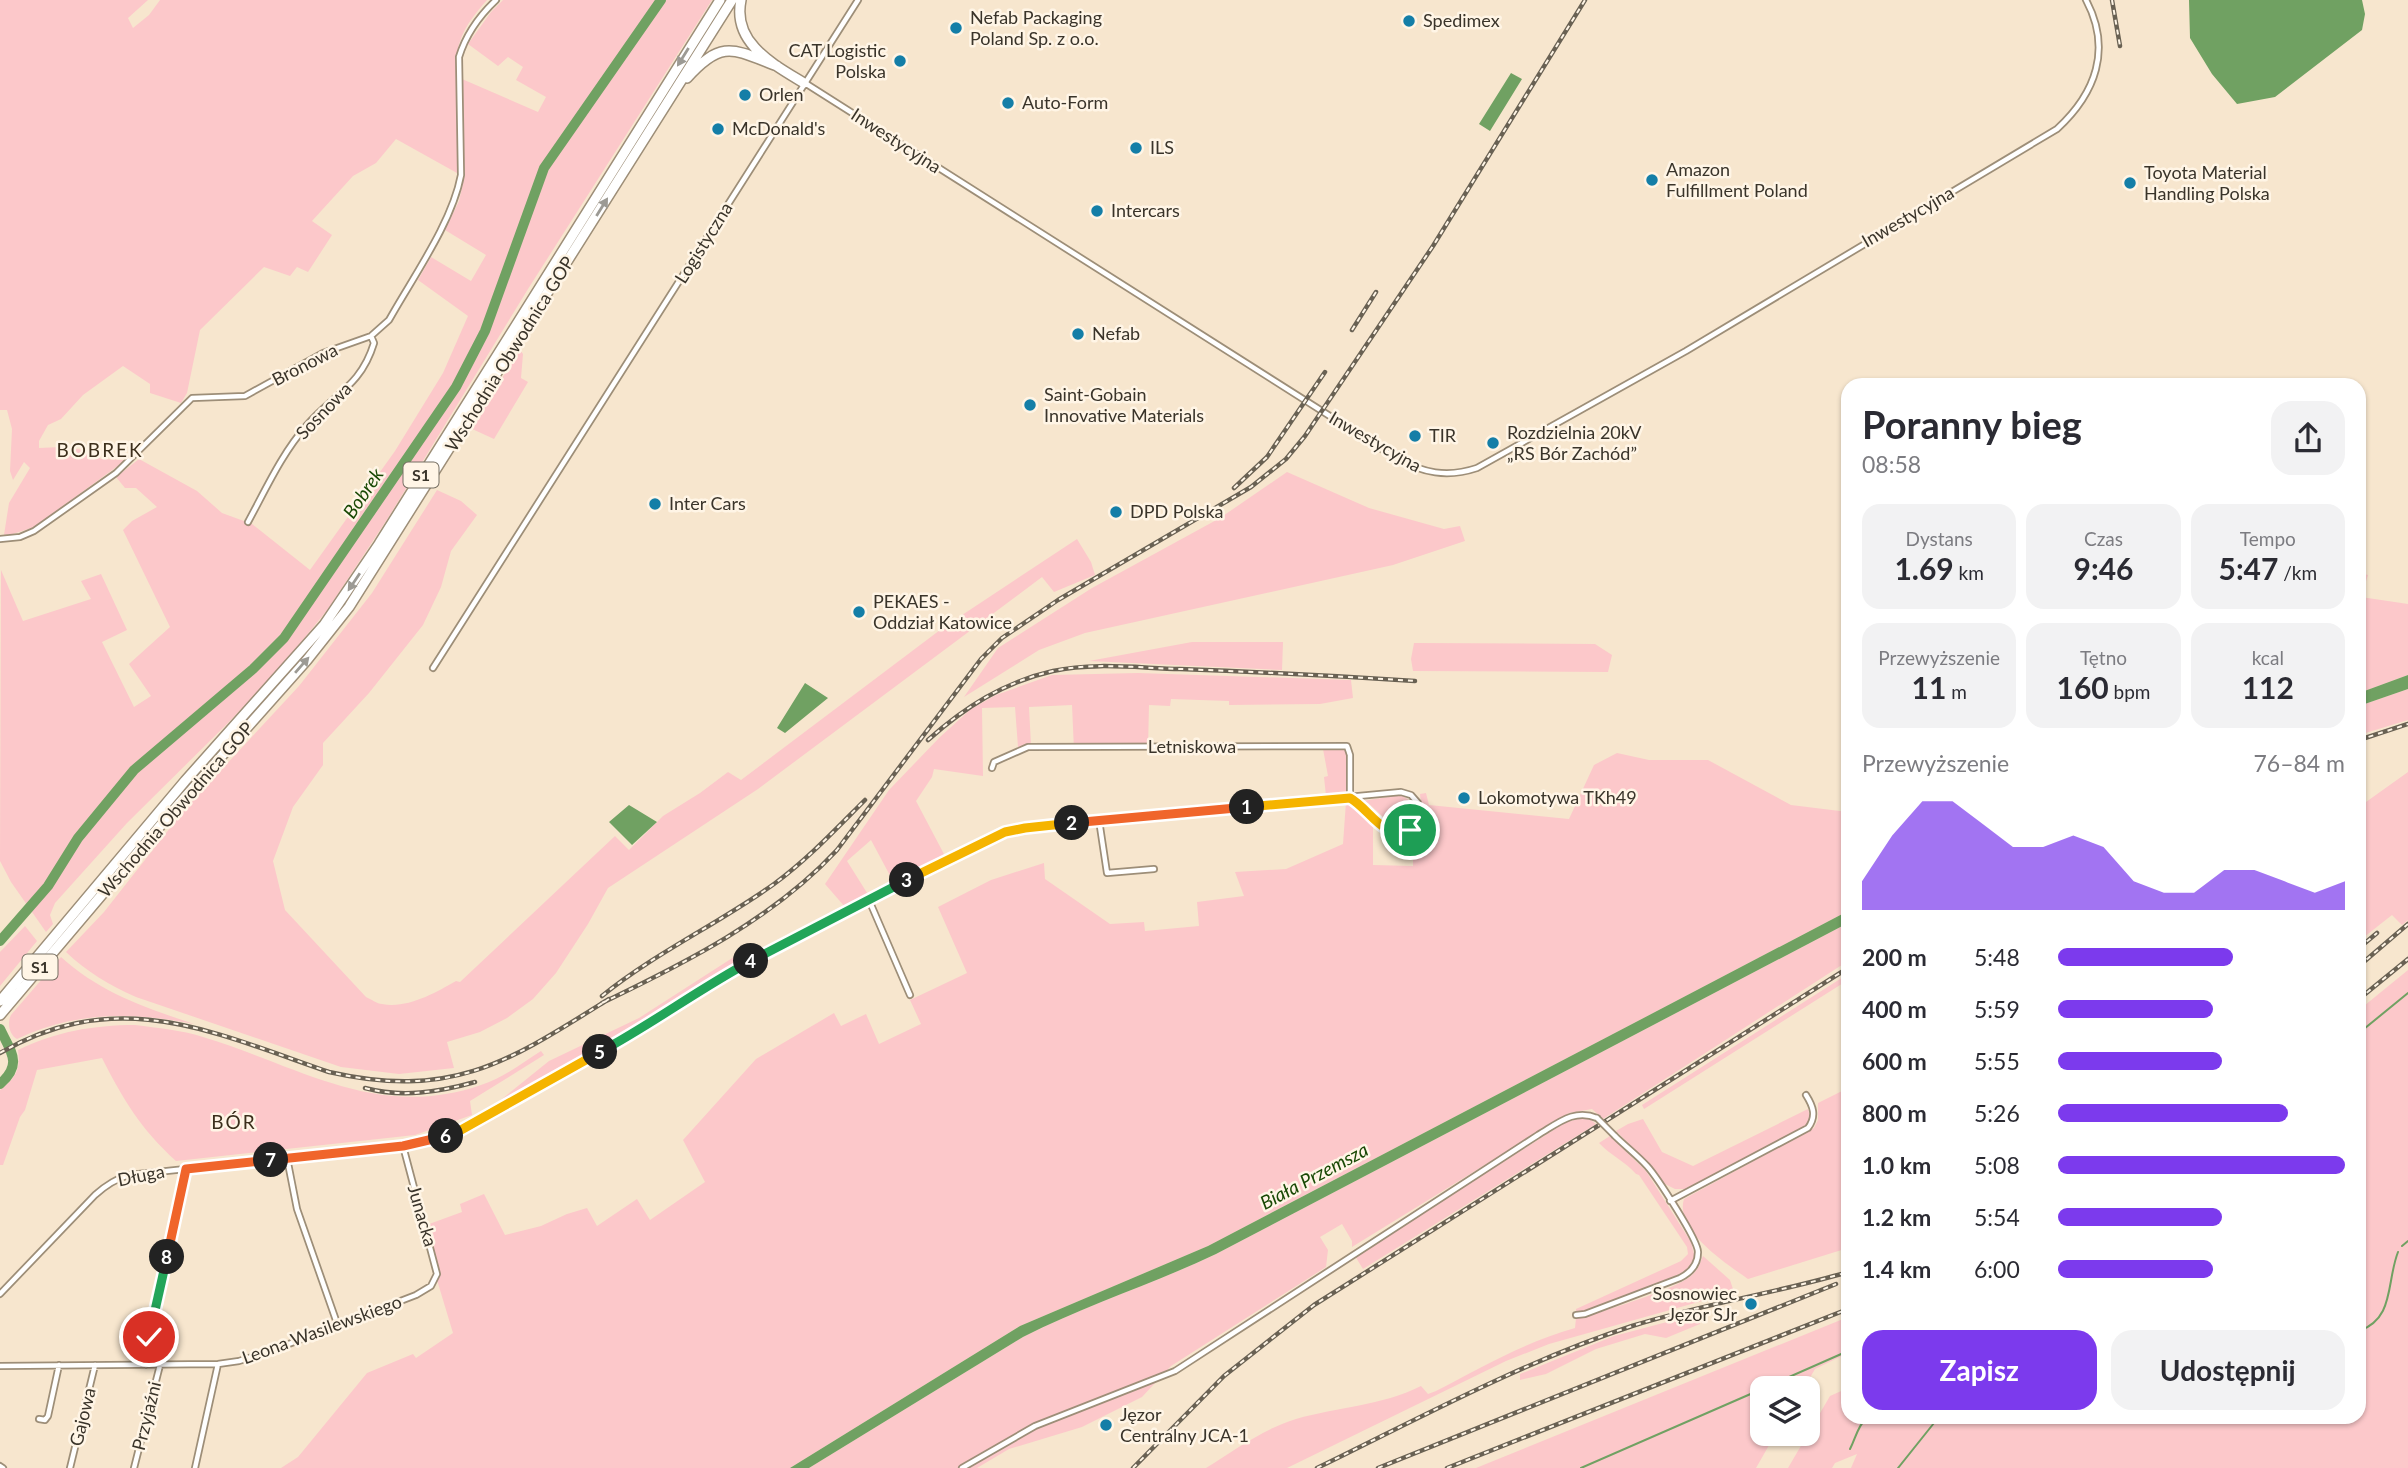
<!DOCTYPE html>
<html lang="pl">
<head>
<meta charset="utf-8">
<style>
  body { margin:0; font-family:Lato,sans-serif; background:#f2f2f3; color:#2b2b33; height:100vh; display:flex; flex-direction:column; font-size:26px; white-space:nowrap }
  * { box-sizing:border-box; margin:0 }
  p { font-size:23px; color:#7c7c81 }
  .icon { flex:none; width:38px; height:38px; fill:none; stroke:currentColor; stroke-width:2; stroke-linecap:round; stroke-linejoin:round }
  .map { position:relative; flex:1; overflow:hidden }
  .panel { position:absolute; left:1841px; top:378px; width:525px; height:1046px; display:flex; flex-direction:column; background:#fff; border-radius:21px; box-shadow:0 2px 5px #0004 }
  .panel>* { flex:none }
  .controls { position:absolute; left:1750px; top:1376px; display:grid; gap:14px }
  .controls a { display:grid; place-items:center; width:70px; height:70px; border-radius:14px; background:#fff; box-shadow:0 2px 5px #0004; font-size:35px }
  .pin { position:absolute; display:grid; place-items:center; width:60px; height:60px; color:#fff; margin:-30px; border:4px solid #fff; border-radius:50%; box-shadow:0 2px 7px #0007 }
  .km { position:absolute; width:35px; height:35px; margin:-18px; border-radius:50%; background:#222; color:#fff; font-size:19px; line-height:35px; text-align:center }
  .round { display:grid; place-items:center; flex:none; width:74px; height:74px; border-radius:21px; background:#f2f2f3 }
  .summary { display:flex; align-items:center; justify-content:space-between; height:119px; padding:0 21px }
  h1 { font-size:38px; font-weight:700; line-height:52px }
  .figures { display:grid; grid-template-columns:repeat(3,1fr); gap:10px; height:119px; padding:7px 21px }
  .figures div { display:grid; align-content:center; border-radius:18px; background:#f2f2f3; text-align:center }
  .figures b { font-size:30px; font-weight:700 }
  .figures small { font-size:19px; font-weight:400 }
  .figures p { font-size:19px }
  .chart { height:196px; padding:14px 21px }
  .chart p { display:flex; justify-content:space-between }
  .chart svg { width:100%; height:126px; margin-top:7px; fill:#7c3aed; opacity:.7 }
  .button { display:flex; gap:14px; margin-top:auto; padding:14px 21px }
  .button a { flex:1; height:80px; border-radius:21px; background:#7c3aed; color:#fff; font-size:28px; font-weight:700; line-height:80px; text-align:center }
  .button a+a { background:#f2f2f3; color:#2b2b33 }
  ul { padding:0 21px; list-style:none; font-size:23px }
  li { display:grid; grid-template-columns:112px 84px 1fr; align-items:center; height:52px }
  li i { height:18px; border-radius:9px; background:#7c3aed }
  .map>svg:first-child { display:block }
  .green { fill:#fcc8ca }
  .water { fill:#70a162 }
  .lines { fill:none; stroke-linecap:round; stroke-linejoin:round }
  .stream { stroke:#70a162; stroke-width:2 }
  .river { stroke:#70a162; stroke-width:10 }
  .street-casing { stroke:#9d8e78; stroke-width:8 }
  .highway-casing { stroke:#9d8e78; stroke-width:12 }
  .street { stroke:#fff; stroke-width:4.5 }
  .highway { stroke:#fff; stroke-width:9 }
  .rail-casing { stroke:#696153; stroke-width:4.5 }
  .rail { stroke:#fff5e6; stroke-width:2; stroke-dasharray:5; stroke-linecap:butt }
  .street-bridge-casing { stroke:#9d8e78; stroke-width:8; stroke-linecap:butt }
  .street-bridge { stroke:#fff; stroke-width:4.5 }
  .oneway { fill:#9c9a94 }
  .split-1-casing { stroke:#fff; stroke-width:14 }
  .split-2-casing { stroke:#fff; stroke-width:14 }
  .split-3-casing { stroke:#fff; stroke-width:14 }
  .split-4-casing { stroke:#fff; stroke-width:14 }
  .split-5-casing { stroke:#fff; stroke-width:14 }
  .split-6-casing { stroke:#fff; stroke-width:14 }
  .split-7-casing { stroke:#fff; stroke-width:14 }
  .split-8-casing { stroke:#fff; stroke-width:14 }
  .split-9-casing { stroke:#fff; stroke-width:14 }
  .split-1 { stroke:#f5b400; stroke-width:9 }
  .split-2 { stroke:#f0652b; stroke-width:9 }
  .split-3 { stroke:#f5b400; stroke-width:9 }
  .split-4 { stroke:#22a559; stroke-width:9 }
  .split-5 { stroke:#22a559; stroke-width:9 }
  .split-6 { stroke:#f5b400; stroke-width:9 }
  .split-7 { stroke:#f0652b; stroke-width:9 }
  .split-8 { stroke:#f0652b; stroke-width:9 }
  .split-9 { stroke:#22a559; stroke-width:9 }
  .poi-dot { fill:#147ea7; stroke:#fff5e6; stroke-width:2.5 }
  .labels { text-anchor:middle; stroke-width:5; stroke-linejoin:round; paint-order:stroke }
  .shield { fill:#fff5e6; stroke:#756e62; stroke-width:2 }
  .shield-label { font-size:16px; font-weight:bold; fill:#3a342a }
  .poi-label { font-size:18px; fill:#3a342a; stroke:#fff5e6; text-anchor:start }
  .street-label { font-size:18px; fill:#3a342a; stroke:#fff5e6 }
  .neighbourhood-label { font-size:19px; letter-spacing:2px; fill:#3c2f1c; stroke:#fff5e6 }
  .water-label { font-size:19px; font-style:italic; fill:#194905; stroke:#fff5e6 }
</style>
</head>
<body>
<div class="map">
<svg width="2408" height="1468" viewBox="0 0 2408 1468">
  <rect width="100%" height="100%" fill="#f7e6ce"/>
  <path class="green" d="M0 0H148L128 18 133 28 149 15 160 0H487C454 37 455 51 457 100L462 79 538 112 546 97 516 80 523 67 508 57 498 66 468 44 491 12 503 0H712L528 289 388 518 328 609 285 662 228 723 127 823 55 903 50 915 53 924 46 932 11 882 0 861 1 570 23 621 91 599 81 581 101 574 127 630 102 642 134 707 151 696 129 664 170 627 123 530 132 521 157 507 136 488H125L116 477 139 459 197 491 222 513 252 524 310 570 395 451 443 373 468 316 418 280 431 257 471 281 486 255 445 230 459 201 465 174 457 173 396 139 376 163 353 176 312 221 332 235 308 272 297 267 290 276 264 267 200 330 187 393 181 403 150 393V384L123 366 83 395 61 419 48 425 39 441V448L61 447 84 450 95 454 101 459 126 460 34 527 13 534 4 535 9 503 30 468 24 462 13 480 10 471 12 429 7 410H0Z
    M520 350 523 354 521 378 528 382 494 439 470 428Z
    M1287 472 1369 508 1444 529 1460 526 1465 541 1393 565 1085 633 1039 650 964 697 998 648 1092 588 1220 518Z
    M437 490 461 501 477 515 451 551 441 587 423 625 369 693 323 743V765L293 807 273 861 285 910 366 997C371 999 377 1004 382 1004 407 1009 435 993 456 981L460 982 615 836 629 850 663 816 700 793 728 772 741 780 944 627 1077 539 1091 562 1095 575 1054 592 1042 577 758 789 608 888 588 924 556 973 533 999 507 1018 480 1032 447 1042 454 1068 399 1074 341 1067 136 997C109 985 87 972 66 952L104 912 185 809 299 686 372 593Z
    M2359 573 2368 575 2361 597 2408 604V675L2359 693Z
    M1192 642H1283L1282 670 1089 661Z
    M1414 643 1595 644 1612 655 1608 672 1413 671 1411 659Z
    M1138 673 1351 680 1353 698 1320 704 1229 705V701L1171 699 1170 706 1149 705 1148 749 1074 750 1072 705 1029 707 1031 745 1018 747 1015 707 982 708 983 776 934 769 932 777 916 801 945 856 894 883 871 840 847 861 869 896 845 907 825 884 889 790 940 737 971 709 996 695 1052 675Z
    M2408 689V720L2359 735V706Z
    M1323 749H1344L1347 751V795L1326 796 1324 777 1328 776Z
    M1617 753 1649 760H1708L1791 805 1848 812V911L1208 1246 1020 1326 790 1468H281L298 1457 367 1373 413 1354 416 1358 453 1333 421 1227 462 1212 460 1204 484 1194 505 1235 541 1226 567 1214 587 1208 597 1226 637 1199 650 1220 705 1182 683 1140 756 1059 834 1013 841 1026 866 1014 879 1044 921 1024 910 1000 967 973 938 907 991 880 1044 863 1045 879 1110 924 1144 922 1145 931 1199 926 1197 902 1244 896 1235 872 1286 869 1343 844 1346 802 1351 803 1378 828H1373V865L1413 866V832L1423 818 1420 794 1426 793 1429 805 1569 819 1594 765Z
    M2408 772V920L2402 925 2392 915 2359 941V807Z
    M1401 795 1412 802 1415 811 1411 824 1403 829 1390 828 1391 824 1368 803 1364 805 1362 801Z
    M1848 923V961L1603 1119 1592 1109 1569 1113 1352 1247V1241L1342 1224 1320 1237 1328 1250 1326 1267 1171 1366 1142 1397 1082 1427 1009 1449 977 1468H809L1023 1337C1086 1305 1153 1284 1216 1254Z
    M25 926 37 941 0 986V952Z
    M751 946 752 953 628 1033 487 1111 549 1061 639 1018Z
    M61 957C99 992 146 1008 194 1024 133 1012 75 1011 17 1039 9 1034 7 1023 11 1015Z
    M2408 970V1468H1851L1857 1454 1835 1463 1832 1468H1788L1830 1396 1848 1388V1418H2147L2148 1420 2167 1424 2178 1418H2359V1010Z
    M1848 974V980L1644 1109 1642 1105Z
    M135 1025C158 1028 181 1030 203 1037 299 1066 377 1121 481 1085 503 1078 522 1063 541 1051L544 1055 470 1101 472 1115 415 1135 176 1161C140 1128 124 1101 102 1058L37 1070 25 1110 20 1117 3 1165H0V1090C15 1078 21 1071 18 1050 55 1032 93 1025 135 1025Z
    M1848 1088V1248L1748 1279C1727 1264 1674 1230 1684 1199L1814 1128 1818 1120V1103Z
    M1808 1109 1811 1121 1808 1125 1685 1189H1675L1661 1182 1649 1164 1616 1131 1628 1124 1643 1119 1662 1152 1693 1166Z
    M1587 1117 1596 1124 1363 1269 1355 1256 1566 1122Z
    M1610 1136 1646 1171 1691 1242 1695 1258 1685 1272 1584 1312H1576V1309L1681 1261 1688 1254 1687 1247 1639 1175 1636 1174C1625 1161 1611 1156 1599 1143Z
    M1703 1256 1730 1280 1734 1292 1549 1344 1506 1361 1287 1468H1206C1235 1450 1263 1429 1296 1419 1338 1407 1381 1406 1421 1386L1428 1394 1436 1391C1482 1367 1525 1342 1575 1328L1576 1318H1583C1607 1309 1676 1290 1692 1275 1698 1270 1700 1263 1703 1256Z
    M1701 1313 1700 1324 1666 1338 1645 1334 1596 1349 1546 1374 1520 1380V1374L1614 1336Z
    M1848 1317V1353L1815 1369 1804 1388H1762V1433H1776L1756 1468H1476Z"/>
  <path class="water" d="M2189 0H2362L2365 14 2362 30 2275 97 2237 104 2212 74 2190 38Z
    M1511 73 1522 79 1490 131 1479 124Z
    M2408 675V689L2359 706V693Z
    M805 683 828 698 785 733 777 728Z
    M629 805 657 822 632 845 609 822Z
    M1848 911V923L1216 1254C1153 1284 1086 1305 1023 1337L809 1468H790L1020 1326 1208 1246Z"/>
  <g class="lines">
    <path class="stream" d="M2359 1033 2408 993
      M2402 1246 2408 1241
      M2359 1331C2395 1318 2386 1283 2398 1252
      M1764 1388 1848 1351
      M1850 1449C1856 1437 1857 1428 1866 1418
      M1581 1468 1762 1389
      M1898 1468 1938 1418"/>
    <path class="river" d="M0 941 48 886 78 838 134 770 253 669 284 638 456 387 485 331 544 168 661 0
      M0 1029C11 1052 23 1064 0 1084"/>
    <g class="street-casing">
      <path id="street" d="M805 83 1396 458C1423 473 1447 478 1477 468L1686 351 2057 129C2096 93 2112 49 2086 0
        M248 522C266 489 282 453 307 425 334 394 361 386 374 343L371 336
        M0 539 20 537 34 531 116 473 192 398 245 396 323 353 371 336 389 320C413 277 452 223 461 175L459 57C466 34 478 17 496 0
        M433 668 858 0
        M992 768 994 762 1028 747 1347 746 1350 755V798
        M1099 820 1107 873 1154 869
        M869 900 910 995
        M287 1158 297 1209 338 1326
        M1670 1201 1808 1128C1817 1116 1813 1106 1806 1095
        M0 1294 95 1195C106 1185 115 1179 129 1175L403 1146 440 1138 461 1130 632 1035 719 978 754 959 1005 832 1025 828 1099 820 1401 792 1411 795 1418 803C1422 821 1411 835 1392 833L1350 798
        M1576 1315 1585 1314 1680 1278C1690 1273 1698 1265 1698 1252 1698 1240 1657 1177 1647 1166 1637 1155 1625 1146 1615 1136
        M146 1365 149 1337 186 1169
        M0 1366 218 1364 239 1361 268 1352 416 1295 431 1286 437 1274 403 1146
        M39 1419 45 1420 48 1416 59 1365
        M0 1466 3 1468
        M70 1468 95 1365
        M134 1468 160 1365
        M195 1468 218 1364
        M962 1468 1035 1426 1175 1371 1538 1135C1557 1124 1574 1108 1597 1118"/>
    </g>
    <g class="highway-casing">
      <path id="highway" d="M741 0C732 43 773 64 804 83
        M687 78C722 39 733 49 777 66
        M0 1001 185 781 324 625 379 544 720 0
        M0 1015 171 813 307 660 349 607 732 0"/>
    </g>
    <use href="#street" class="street"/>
    <use href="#highway" class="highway"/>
    <g class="rail-casing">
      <path id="rail" d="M2112 0 2120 46
        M1352 330 1376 292
        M1234 488 1267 457 1325 372
        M928 740C965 707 1004 682 1053 671 1094 662 1138 668 1180 669 1259 672 1337 676 1415 681
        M2359 740 2408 724
        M2359 948 2377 933
        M2359 966 2408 924
        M602 996C655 953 718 924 774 884 807 860 836 829 865 800
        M2359 999 2408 959
        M602 1003C685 963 773 919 837 850L981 659 1002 638 1058 600 1251 487 1286 459 1305 436 1433 246 1585 0
        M0 1053C118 985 213 1032 329 1072 453 1100 508 1062 609 999
        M365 1088C402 1098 439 1092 475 1082
        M1133 1468 1224 1376 1314 1305 1848 968
        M1317 1468C1420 1418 1522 1362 1632 1326 1702 1304 1777 1293 1848 1272
        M1378 1468 1836 1284
        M1447 1468 1848 1309"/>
    </g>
    <use href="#rail" class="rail"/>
    <g class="street-bridge-casing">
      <path id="street-bridge" d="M1597 1118 1615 1136"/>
    </g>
    <use href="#street-bridge" class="street-bridge"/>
  </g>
  <defs><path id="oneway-solid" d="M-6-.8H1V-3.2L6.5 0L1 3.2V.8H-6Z" transform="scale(1.75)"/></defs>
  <g class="oneway">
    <use href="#oneway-solid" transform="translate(683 57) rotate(122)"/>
    <use href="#oneway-solid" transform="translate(602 207) rotate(-58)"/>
    <use href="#oneway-solid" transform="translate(354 582) rotate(124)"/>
    <use href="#oneway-solid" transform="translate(302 665) rotate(-49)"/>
  </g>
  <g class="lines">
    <g class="split-1-casing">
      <path id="split-1" d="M1247 807 1350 798C1370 809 1383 841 1410 830"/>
    </g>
    <g class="split-2-casing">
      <path id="split-2" d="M1072 823 1247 807"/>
    </g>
    <g class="split-3-casing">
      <path id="split-3" d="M907 880 1005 832 1025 828 1072 823"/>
    </g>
    <g class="split-4-casing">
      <path id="split-4" d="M751 961 907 880"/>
    </g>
    <g class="split-5-casing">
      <path id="split-5" d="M600 1052C652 1024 699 989 751 961"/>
    </g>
    <g class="split-6-casing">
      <path id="split-6" d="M446 1136 461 1130 600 1052"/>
    </g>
    <g class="split-7-casing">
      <path id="split-7" d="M271 1160 403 1146 446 1136"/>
    </g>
    <g class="split-8-casing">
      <path id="split-8" d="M167 1257 186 1169 271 1160"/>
    </g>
    <g class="split-9-casing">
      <path id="split-9" d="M149 1337 167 1257"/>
    </g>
    <use href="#split-1" class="split-1"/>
    <use href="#split-2" class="split-2"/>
    <use href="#split-3" class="split-3"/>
    <use href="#split-4" class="split-4"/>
    <use href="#split-5" class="split-5"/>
    <use href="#split-6" class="split-6"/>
    <use href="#split-7" class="split-7"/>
    <use href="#split-8" class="split-8"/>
    <use href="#split-9" class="split-9"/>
  </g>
  <g class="poi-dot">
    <circle cx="1409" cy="21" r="7"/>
    <circle cx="956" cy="28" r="7"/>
    <circle cx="900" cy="61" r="7"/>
    <circle cx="745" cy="95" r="7"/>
    <circle cx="1008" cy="103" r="7"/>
    <circle cx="718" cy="129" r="7"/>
    <circle cx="1136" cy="148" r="7"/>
    <circle cx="1652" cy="180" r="7"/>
    <circle cx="2130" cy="183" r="7"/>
    <circle cx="1097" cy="211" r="7"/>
    <circle cx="1078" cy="334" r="7"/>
    <circle cx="1030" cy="405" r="7"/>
    <circle cx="1415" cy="436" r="7"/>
    <circle cx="1493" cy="443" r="7"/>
    <circle cx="655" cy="504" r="7"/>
    <circle cx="1116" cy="512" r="7"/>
    <circle cx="859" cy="612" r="7"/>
    <circle cx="1464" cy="798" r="7"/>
    <circle cx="1751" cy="1304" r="7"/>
    <circle cx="1106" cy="1425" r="7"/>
  </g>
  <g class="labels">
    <g class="shield">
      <rect x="403.5" y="462.5" width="35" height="25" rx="5"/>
      <rect x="22.5" y="954.5" width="35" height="25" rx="5"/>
    </g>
    <g class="shield-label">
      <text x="421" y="481">S1</text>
      <text x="40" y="973">S1</text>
    </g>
    <g class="poi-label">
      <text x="970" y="24">Nefab Packaging<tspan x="970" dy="21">Poland Sp. z o.o.</tspan></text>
      <text x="1423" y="27">Spedimex</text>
      <text x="886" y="57" text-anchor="end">CAT Logistic<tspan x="886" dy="21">Polska</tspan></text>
      <text x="759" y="101">Orlen</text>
      <text x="1022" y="109">Auto-Form</text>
      <text x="732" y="135">McDonald's</text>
      <text x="1150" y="154">ILS</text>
      <text x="1666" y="176">Amazon<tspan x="1666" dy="21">Fulfillment Poland</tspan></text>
      <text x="2144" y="179">Toyota Material<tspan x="2144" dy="21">Handling Polska</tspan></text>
      <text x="1111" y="217">Intercars</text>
      <text x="1092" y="340">Nefab</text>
      <text x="1044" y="401">Saint-Gobain<tspan x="1044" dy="21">Innovative Materials</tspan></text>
      <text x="1507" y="439">Rozdzielnia 20kV<tspan x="1507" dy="21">„RS Bór Zachód”</tspan></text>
      <text x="1429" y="442">TIR</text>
      <text x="669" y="510">Inter Cars</text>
      <text x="1130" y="518">DPD Polska</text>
      <text x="873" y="608">PEKAES -<tspan x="873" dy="21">Oddział Katowice</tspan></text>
      <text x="1478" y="804">Lokomotywa TKh49</text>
      <text x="1737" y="1300" text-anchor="end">Sosnowiec<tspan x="1737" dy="21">Jęzor SJr</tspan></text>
      <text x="1120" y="1421">Jęzor<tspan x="1120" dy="21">Centralny JCA-1</tspan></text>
    </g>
    <g class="street-label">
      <text transform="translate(896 141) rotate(33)" y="6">Inwestycyjna</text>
      <text transform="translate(1908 217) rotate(-30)" y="6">Inwestycyjna</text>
      <text transform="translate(704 243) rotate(-58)" y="6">Logistyczna</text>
      <text transform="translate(510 354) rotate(-58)" y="6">Wschodnia Obwodnica GOP</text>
      <text transform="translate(305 365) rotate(-27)" y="6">Bronowa</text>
      <text transform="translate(324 411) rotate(-46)" y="6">Sosnowa</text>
      <text transform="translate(1375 442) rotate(30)" y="6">Inwestycyjna</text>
      <text x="1192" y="753">Letniskowa</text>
      <text transform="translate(176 810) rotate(-49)" y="6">Wschodnia Obwodnica GOP</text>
      <text transform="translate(141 1176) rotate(-11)" y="6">Długa</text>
      <text transform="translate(422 1216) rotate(74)" y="6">Junacka</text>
      <text transform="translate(322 1330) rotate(-20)" y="6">Leona Wasilewskiego</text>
      <text transform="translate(147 1416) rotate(-76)" y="6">Przyjaźni</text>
      <text transform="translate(83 1417) rotate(-76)" y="6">Gajowa</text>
    </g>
    <g class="neighbourhood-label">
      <text x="100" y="457">BOBREK</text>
      <text x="234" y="1129">BÓR</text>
    </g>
    <g class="water-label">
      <text transform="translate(363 493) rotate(-56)" y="7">Bobrek</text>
      <text transform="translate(1314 1176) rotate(-28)" y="7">Biała Przemsza</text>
    </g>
  </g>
</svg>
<div class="controls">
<a><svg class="icon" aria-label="layers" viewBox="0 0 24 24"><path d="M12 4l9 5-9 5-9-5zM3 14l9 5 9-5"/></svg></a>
</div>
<div class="pin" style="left:1410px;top:830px;background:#1e9e55"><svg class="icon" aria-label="arrive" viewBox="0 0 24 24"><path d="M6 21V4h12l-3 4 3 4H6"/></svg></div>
<div class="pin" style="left:149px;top:1337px;background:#d93025"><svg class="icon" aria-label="check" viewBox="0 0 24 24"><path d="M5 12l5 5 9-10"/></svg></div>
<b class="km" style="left:1247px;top:807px">1</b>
<b class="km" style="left:1072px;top:823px">2</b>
<b class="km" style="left:907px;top:880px">3</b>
<b class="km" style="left:751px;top:961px">4</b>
<b class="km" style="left:600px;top:1052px">5</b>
<b class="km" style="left:446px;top:1136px">6</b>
<b class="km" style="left:271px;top:1160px">7</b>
<b class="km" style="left:167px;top:1257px">8</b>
<section class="panel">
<div class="summary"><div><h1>Poranny bieg</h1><p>08:58</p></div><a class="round"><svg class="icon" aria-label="share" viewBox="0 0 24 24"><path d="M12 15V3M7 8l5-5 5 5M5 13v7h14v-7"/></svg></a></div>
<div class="figures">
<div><p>Dystans</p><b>1.69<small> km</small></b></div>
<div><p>Czas</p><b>9:46</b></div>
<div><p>Tempo</p><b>5:47<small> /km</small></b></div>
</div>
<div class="figures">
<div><p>Przewyższenie</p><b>11<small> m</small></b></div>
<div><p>Tętno</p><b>160<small> bpm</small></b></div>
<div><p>kcal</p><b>112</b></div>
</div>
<div class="chart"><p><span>Przewyższenie</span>76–84 m</p>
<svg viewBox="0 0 160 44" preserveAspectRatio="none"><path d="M0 44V34L10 18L20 6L30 6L40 14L50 22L60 22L70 18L80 22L90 34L100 38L110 38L120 30L130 30L140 34L150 38L160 34V44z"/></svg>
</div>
<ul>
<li><b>200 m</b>5:48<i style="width:61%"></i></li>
<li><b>400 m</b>5:59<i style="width:54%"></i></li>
<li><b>600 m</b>5:55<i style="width:57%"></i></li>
<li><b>800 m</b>5:26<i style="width:80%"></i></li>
<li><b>1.0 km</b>5:08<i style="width:100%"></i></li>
<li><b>1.2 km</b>5:54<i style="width:57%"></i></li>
<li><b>1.4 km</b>6:00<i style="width:54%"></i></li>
</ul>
<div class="button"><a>Zapisz</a><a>Udostępnij</a></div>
</section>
</div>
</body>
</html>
